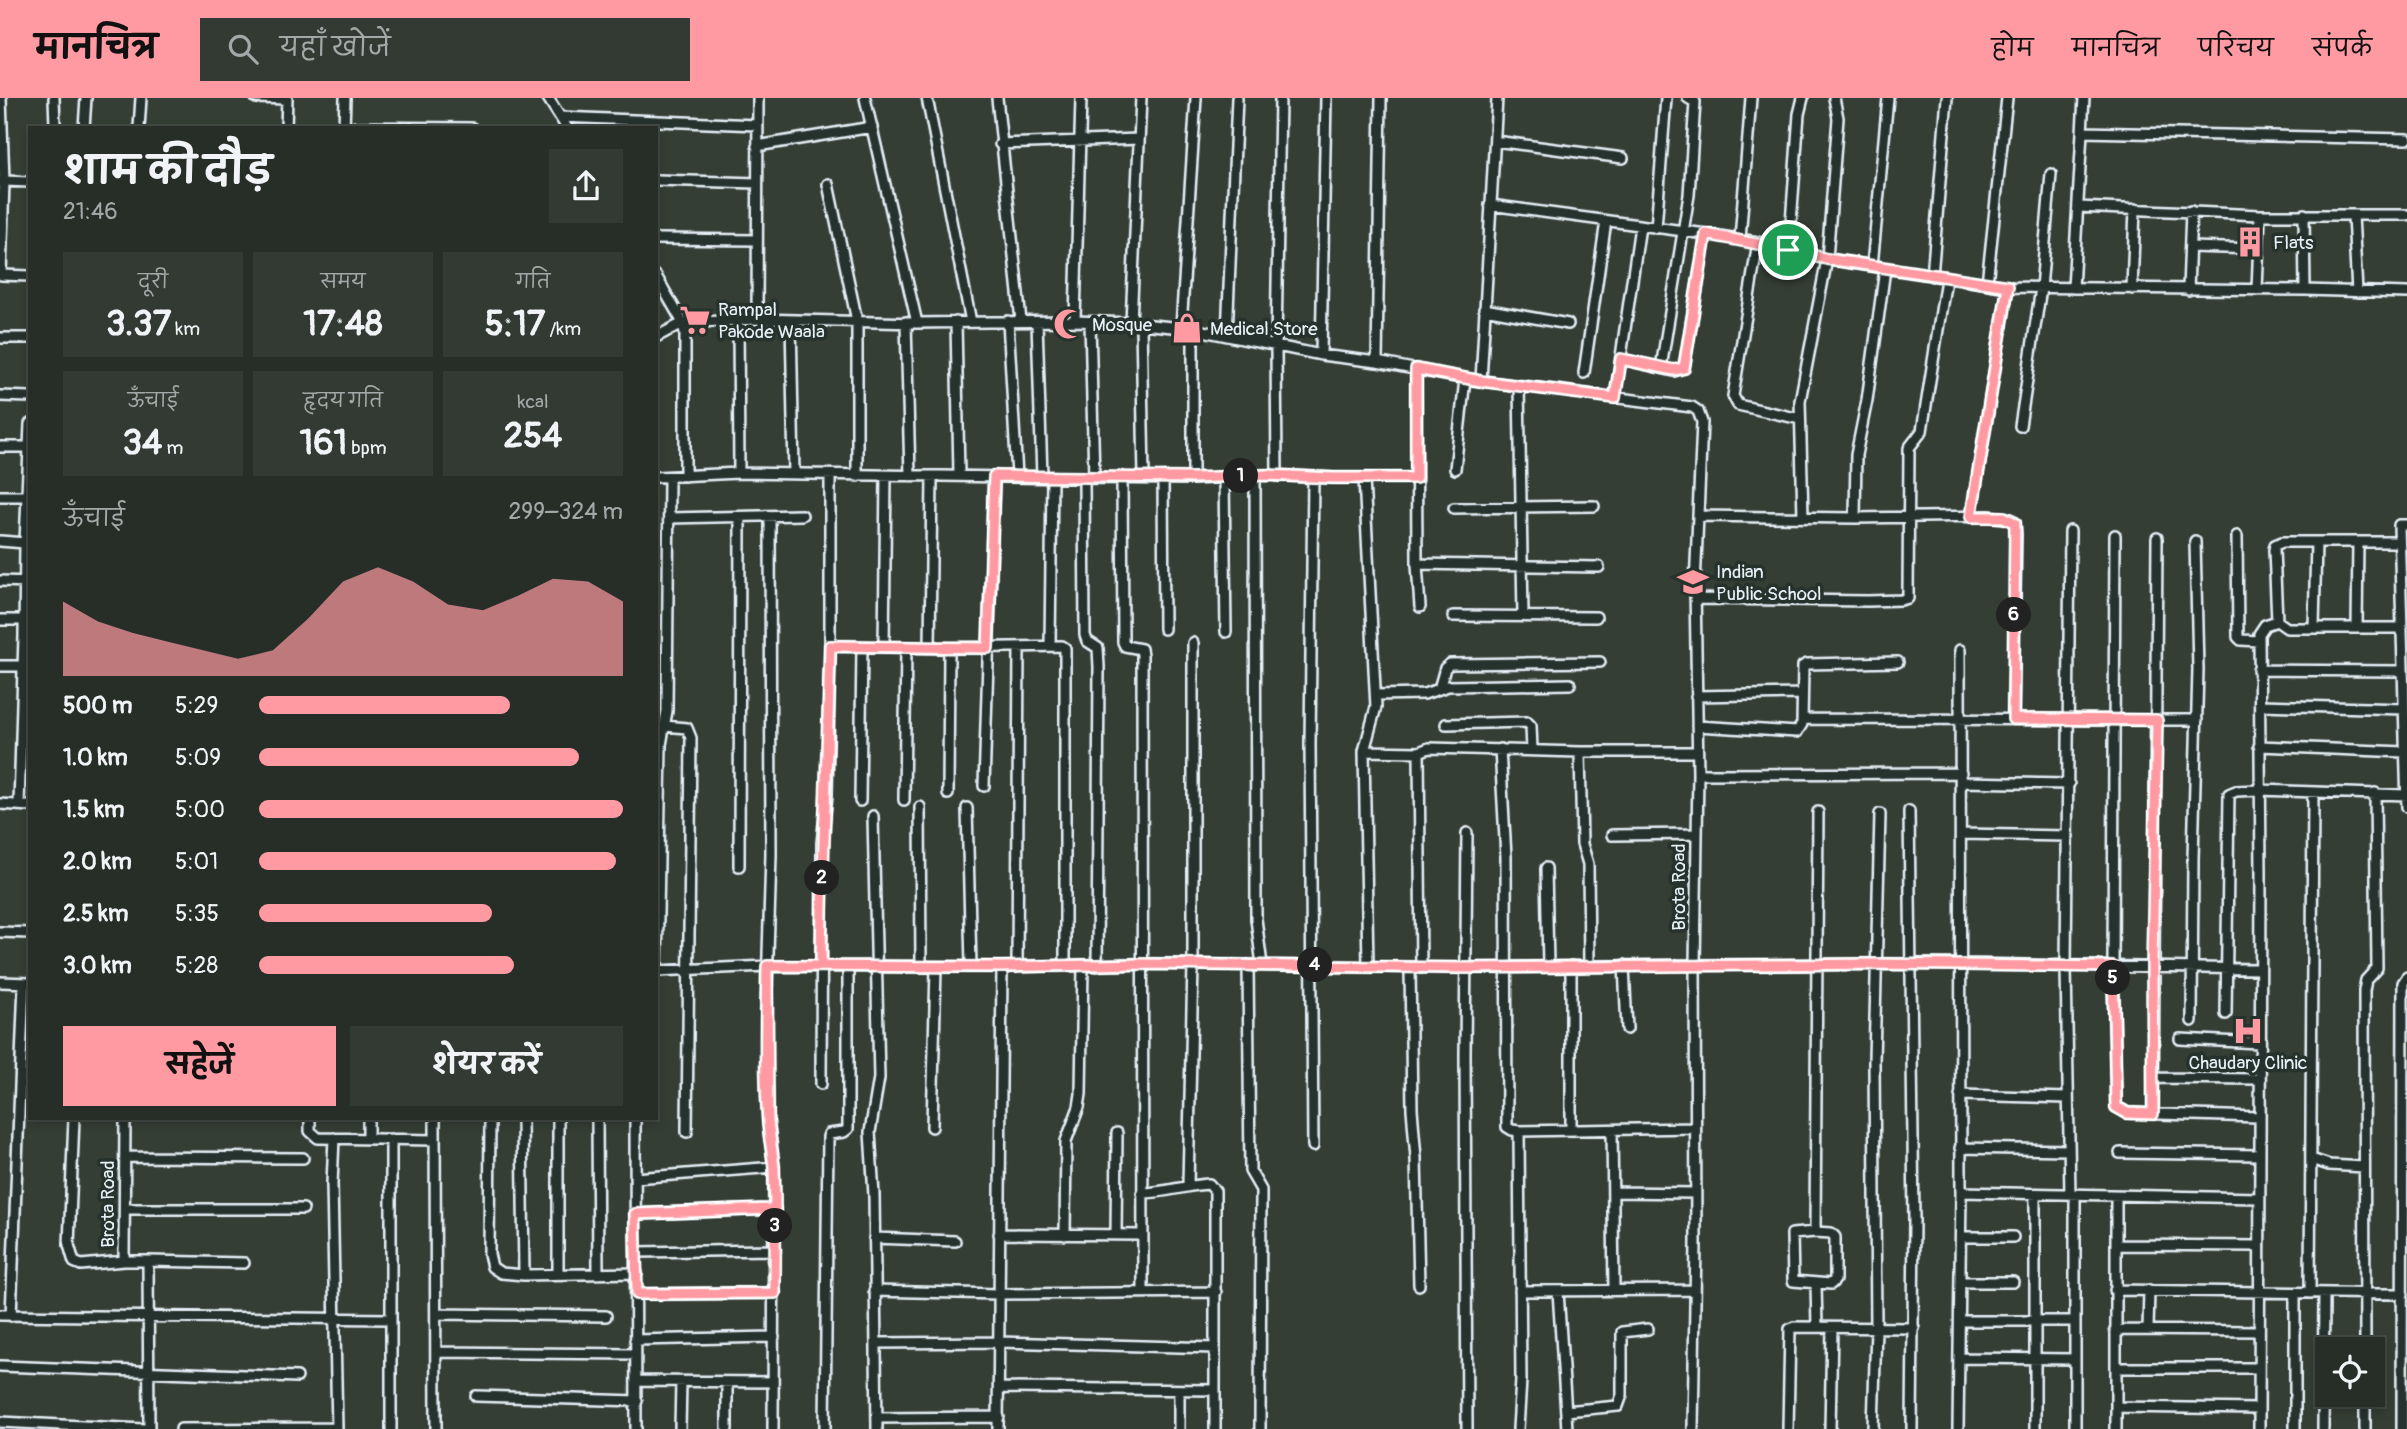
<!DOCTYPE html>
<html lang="hi">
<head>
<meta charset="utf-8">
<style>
  body { margin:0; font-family:Pangolin,"Playpen Sans Deva",sans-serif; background:#333a34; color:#f1f3f6; height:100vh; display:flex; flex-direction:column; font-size:26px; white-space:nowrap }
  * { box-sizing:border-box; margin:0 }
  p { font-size:23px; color:#a4a8a8 }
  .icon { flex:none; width:38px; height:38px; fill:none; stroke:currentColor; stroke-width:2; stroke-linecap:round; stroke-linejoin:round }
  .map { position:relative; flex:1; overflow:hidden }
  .details { position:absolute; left:28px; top:28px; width:630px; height:994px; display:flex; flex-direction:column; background:#272e28; border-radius:0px; box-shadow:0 4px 10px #0003,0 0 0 2px #434a45 }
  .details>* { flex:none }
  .buttons { position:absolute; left:2315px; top:1239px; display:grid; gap:14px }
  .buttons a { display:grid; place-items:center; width:70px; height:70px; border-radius:0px; background:#272e28; box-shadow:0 4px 10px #0003,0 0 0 2px #434a45; font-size:35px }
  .pin { position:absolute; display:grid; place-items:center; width:60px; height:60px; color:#fff; margin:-30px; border:4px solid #fff; border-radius:50%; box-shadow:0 2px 7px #0007 }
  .km { position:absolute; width:35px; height:35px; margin:-18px; border-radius:50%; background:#222; color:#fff; font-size:19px; line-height:35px; text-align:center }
  .round { display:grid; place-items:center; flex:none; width:74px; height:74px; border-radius:0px; background:#333a34 }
  .headline { display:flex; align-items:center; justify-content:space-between; height:119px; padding:0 35px }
  h1 { font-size:38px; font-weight:700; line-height:52px }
  .metrics { display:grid; grid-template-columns:repeat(3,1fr); gap:10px; height:119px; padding:7px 35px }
  .metrics div { display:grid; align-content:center; border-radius:0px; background:#333a34; text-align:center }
  .metrics b { font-size:35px; font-weight:700 }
  .metrics small { font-size:19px; font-weight:400 }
  .metrics p { font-size:19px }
  .chart { height:196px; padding:14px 35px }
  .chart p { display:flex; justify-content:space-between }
  .chart svg { width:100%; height:126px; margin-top:7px; fill:#ff9aa2; opacity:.7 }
  .action { display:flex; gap:14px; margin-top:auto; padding:14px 35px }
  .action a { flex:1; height:80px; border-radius:0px; background:#ff9aa2; color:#111; font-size:28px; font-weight:700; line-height:80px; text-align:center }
  .action a+a { background:#333a34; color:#f1f3f6 }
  ul { padding:0 35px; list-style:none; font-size:23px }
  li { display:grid; grid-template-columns:112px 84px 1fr; align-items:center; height:52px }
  li i { height:18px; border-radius:9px; background:#ff9aa2 }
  header { display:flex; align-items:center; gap:42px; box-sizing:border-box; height:98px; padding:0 35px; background:#ff9aa2; color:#111 }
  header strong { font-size:33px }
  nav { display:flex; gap:38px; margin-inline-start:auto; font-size:24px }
  .search { width:490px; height:63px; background:#333a34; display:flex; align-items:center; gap:18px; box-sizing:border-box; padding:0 24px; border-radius:0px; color:#a4a8a8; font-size:26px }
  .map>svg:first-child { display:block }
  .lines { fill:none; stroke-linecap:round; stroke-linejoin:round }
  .street-casing { stroke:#e8f1f8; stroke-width:14 }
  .street { stroke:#26332d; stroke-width:9 }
  .route-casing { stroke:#fff; stroke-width:14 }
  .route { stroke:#ff9aa2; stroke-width:9 }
  .labels { text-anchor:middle; stroke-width:7; stroke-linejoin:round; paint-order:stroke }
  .poi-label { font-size:19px; fill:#e8f1f8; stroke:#26332d; text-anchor:start }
  .street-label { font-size:19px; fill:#e8f1f8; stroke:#26332d }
</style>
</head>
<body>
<header>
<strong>मानचित्र</strong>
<div class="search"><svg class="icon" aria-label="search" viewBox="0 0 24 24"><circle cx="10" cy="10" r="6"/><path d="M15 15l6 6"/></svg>यहाँ खोजें</div>
<nav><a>होम</a><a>मानचित्र</a><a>परिचय</a><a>संपर्क</a></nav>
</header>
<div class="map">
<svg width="2407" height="1331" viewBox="0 0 2407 1331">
  <rect width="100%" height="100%" fill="#343e35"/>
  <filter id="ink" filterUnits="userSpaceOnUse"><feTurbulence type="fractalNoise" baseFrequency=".0143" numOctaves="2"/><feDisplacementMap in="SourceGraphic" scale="14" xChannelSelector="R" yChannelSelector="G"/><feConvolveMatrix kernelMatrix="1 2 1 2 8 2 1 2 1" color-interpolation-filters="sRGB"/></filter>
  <g filter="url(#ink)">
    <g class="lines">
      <g class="street-casing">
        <path id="street" d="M1 0 4 83 30 84
          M54 0 55 27
          M256 0 287 1
          M548 0 567 30
          M865 0 917 225
          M927 0 971 224
          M997 0 1021 223
          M560 19 757 27
          M344 29 472 30
          M84 30 86 0
          M139 30 141 0
          M286 30 287 0
          M344 30 345 0
          M2082 34 2407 41
          M1495 43 1623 60
          M1000 46 1139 41
          M757 48 872 29
          M656 82 757 85
          M0 83H4L1 177 30 178
          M828 86 857 223V378
          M1490 107 1706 136 1758 144 1827 161 2008 189 2305 192 2407 195
          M2078 109 2260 117H2407
          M2304 116 2305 192
          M2353 117 2357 194
          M1656 130 1666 0
          M656 141 757 142
          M1740 141 1751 0
          M1758 144 1733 298 1738 307 1800 321
          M2190 149 2258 151
          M1789 152 1799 16 1803 0
          M1872 168 1888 0
          M656 178 683 225 685 235V378
          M1932 178 1947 0
          M1987 185 2007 0
          M2073 190 2084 0
          M2132 191 2135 111
          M2188 192 2191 113
          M2257 192 2260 117
          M1484 211 1568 226
          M757 221 758 0
          M738 222 739 375
          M791 222 794 375
          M1008 223 1017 378
          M1075 223 1081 0
          M906 224 910 378
          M956 224 959 377
          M1037 224 1042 378
          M1090 224 1094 379
          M1131 225 1141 0
          M1141 226 1144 379
          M1181 229 1196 0
          M1193 231V381
          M1227 237 1237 0
          M656 239 683 225 757 221 917 225 1075 223 1131 225 1193 231 1321 257 1377 264 1465 281 1692 309 1698 313 1702 324 1695 488 1698 676 1695 867 1466 870 1143 866 1002 869 767 868 656 873
          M0 240H30
          M1321 257 1326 0
          M1621 261 1674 273 1684 270 1706 136
          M1377 264 1381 0
          M1661 270 1689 97 1695 4 1688 0
          M1416 271 1417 466 1420 509
          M1584 275 1606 123
          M1481 283 1497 0
          M1519 288 1523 517
          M0 298 30 299
          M1615 300 1640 128
          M2020 328 2041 190 2051 76
          M0 349H30
          M1455 371 1465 281
          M1255 378 1256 821 1262 867
          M1277 378 1276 248 1280 0
          M656 379 739 375 1084 380 1193 381 1267 377 1334 380H1416
          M1122 379 1123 544 1125 548 1141 551 1142 557 1143 1194
          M1313 379 1310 646 1313 1048
          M1084 380 1085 537 1087 543 1098 550 1099 569 1097 868
          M1163 380 1164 531
          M1224 380 1226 534
          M1364 381 1376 609 1364 653 1368 868
          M0 398H26
          M1454 410 1594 408
          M770 418 771 757 766 922 768 1023 774 1069 773 1331
          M1699 418 1855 420 1989 418 2011 421 2015 425 2016 436 2013 621
          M1803 419 1800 303 1827 161 1838 20 1834 0
          M1971 419 2008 189
          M669 420 802 417
          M1855 420 1856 357 1867 302 1885 171
          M2407 427H2399L2407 709
          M2115 437 2113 869 2116 1008 2127 1015 2258 1019
          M2237 438 2238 539 2241 542 2259 543
          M0 443 25 445 30 326
          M2399 444H2282L2275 447 2274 452 2277 523 2287 530H2402
          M1417 466 1599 469
          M0 483 30 484
          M1695 501 1868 503 1901 502 1908 500 1909 350 1922 333 1946 181
          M1453 518 1596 519
          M0 522H25
          M2314 530 2316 444
          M2357 530 2358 444
          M830 548 949 550 1062 548 1065 550V867
          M1050 548 1052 379
          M884 549 886 378
          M930 550 932 378
          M0 568H22
          M2258 572 2402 573
          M1439 591 1445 570 1450 566 1600 564
          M1376 597 1424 596 1448 588 1570 586
          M1696 598 1802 596
          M2260 607 2404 611
          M1803 621 2197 622
          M1446 626 1527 624 1531 628 1532 652
          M664 628 687 630 691 640 687 1034
          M1697 628 1797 634 1802 626 1803 568 1807 566 1898 564
          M2259 648 2404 654
          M1500 651 1506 759 1507 1029 1512 1032 1519 1033 1695 1030
          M1364 653 1419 654
          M1580 654 1582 746 1588 766 1589 868
          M1698 676 1961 675
          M1961 684 2069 686
          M984 688 994 378
          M948 696 949 550
          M904 702 906 550
          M860 703 862 549
          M0 706 30 708
          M19 707 24 538 25 445
          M920 709 921 868
          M967 710 971 868
          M1909 713 1914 1122 1912 1331
          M873 718 879 980 870 1034 874 1097 877 1331
          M1467 735 1465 957 1467 1331
          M1961 736 2068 738
          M1612 737 1696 736
          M739 768 740 419
          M1546 770 1548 868
          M0 834 30 835
          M1248 867 1250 1073 1261 1092 1260 1331
          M1624 867 1627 931
          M1017 869 1019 549
          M1410 870 1412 1011 1416 1060 1419 1187
          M1421 870 1419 654 1429 650 1580 654H1697
          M657 873 661 647 667 613 669 379
          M0 884 30 885
          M2226 916 2229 696 2236 693 2259 692 2407 697
          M2192 923 2193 761 2198 571 2195 443
          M2180 941 2259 945
          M2153 980 2258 981
          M821 986 822 745 827 697 830 548V377
          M1960 997 2067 1000
          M2153 1016C2153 824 2157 632 2157 440
          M74 1020 69 1147 74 1164 81 1167 124 1163 125 1020
          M310 1020V1033L318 1040 435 1042
          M435 1020 436 1331
          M490 1020 489 1156 492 1169 501 1175 524 1177 637 1175
          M522 1020 524 1177
          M558 1020V1176
          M597 1020 598 1176
          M635 1020 636 1331
          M932 1029 936 869
          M1571 1032V868
          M1612 1032 1614 1192
          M334 1040 332 1086 337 1331
          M368 1040V1020
          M391 1041V1331
          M1960 1050 2069 1052
          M2120 1055 2258 1057
          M125 1059 303 1060
          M2311 1061 2329 1067 2364 1069
          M635 1080 774 1069
          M1188 1087 1193 867V545
          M1613 1094 1695 1095
          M1961 1094 2259 1100
          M1142 1095C1165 1095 1186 1087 1209 1086L1215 1093V1331
          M2035 1097V1331
          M2070 1097 2066 869 2070 433
          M2116 1098V1331
          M125 1111H303
          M635 1116 775 1111
          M1815 1134 1818 714
          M1815 1134 1831 1135 1835 1139V1182L1831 1186 1793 1183 1792 1136Z
          M999 1136 1143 1137
          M1065 1137 1066 1043 1079 1009 1081 996 1083 867
          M1116 1137 1117 1035
          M1961 1139H2013
          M874 1140 955 1143
          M2116 1147 2259 1148
          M636 1154 775 1152
          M124 1163H148L149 1331
          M148 1163 244 1165
          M1961 1184H2013
          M1816 1186 1817 1229
          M2115 1192 2403 1196
          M874 1193 999 1196 1216 1194
          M1520 1193 1695 1192
          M1558 1193 1567 1331
          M2295 1195V1331
          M2310 1195 2313 694
          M637 1196 775 1195
          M436 1216 606 1218
          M0 1217 390 1221
          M11 1218 24 885
          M1960 1223H2075
          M2115 1232 2259 1233
          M2148 1232 2149 1192
          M635 1242 774 1239
          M877 1245 999 1244 1215 1250
          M2365 1251 2364 893 2366 882 2377 870 2375 695
          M436 1254 635 1256
          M1959 1260 2075 1261
          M0 1268 297 1279
          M2116 1270H2258
          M636 1283 773 1284
          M727 1284V1331
          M999 1290 1215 1292
          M2365 1297V1331
          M476 1298 637 1303
          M2116 1309 2258 1311
          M1566 1313 1618 1308 1622 1297V1234L1648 1231
          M877 1320 999 1319
          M0 1324 144 1331
          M181 1331 337 1330
          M680 1331 681 1284
          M825 1331 828 1039 829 1036 844 1034 848 1031V869
          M998 1331 1002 869
          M1179 1331V1292
          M1518 1331 1521 1282 1519 1033
          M1693 1331 1696 1144 1695 867 1961 866 2259 871
          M1788 1331 1790 1231 1794 1229 1914 1230
          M1830 1331 1832 1230
          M1873 1331 1876 1230 1874 963 1880 716
          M1958 1331 1961 1094 1960 552
          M2075 1331V1097
          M2259 1331 2261 774 2259 536 2265 527 2277 523
          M2323 1331 2324 1195
          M2402 1331 2403 885 2407 879"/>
      </g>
      <use href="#street" class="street"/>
    </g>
  </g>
  <g class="lines" filter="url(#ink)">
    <g class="route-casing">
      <path id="route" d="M1788 152 1706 136 1684 270 1674 272 1621 261 1615 300 1481 283 1416 271V380H1334L1267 377 1193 380 994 378 988 550 830 548C828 655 822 761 821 868H767L768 1023 774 1069 775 1111 635 1116 637 1196 775 1195C775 1154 776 1112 774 1071 773 1055 769 1040 768 1024 764 972 766 920 767 868L1002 869 1143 866 1466 870 1876 866 2113 869 2116 1009 2127 1015 2153 1016 2152 869 2157 622 2013 621 2015 425 2004 419H1971L2008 188 1827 161 1788 152"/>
    </g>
    <use href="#route" class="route"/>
  </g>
  <defs>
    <g id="building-bare" transform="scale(2.415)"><path d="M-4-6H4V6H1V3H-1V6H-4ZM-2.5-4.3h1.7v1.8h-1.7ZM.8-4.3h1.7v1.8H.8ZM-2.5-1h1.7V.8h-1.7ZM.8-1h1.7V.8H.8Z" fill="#ff9aa2" stroke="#26332d" stroke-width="2.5" paint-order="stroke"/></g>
    <g id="supermarket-bare" transform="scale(2.415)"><path d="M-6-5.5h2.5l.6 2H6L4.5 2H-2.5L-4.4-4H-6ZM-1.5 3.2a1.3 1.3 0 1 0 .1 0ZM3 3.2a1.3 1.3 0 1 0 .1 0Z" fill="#ff9aa2" stroke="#26332d" stroke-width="2.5" paint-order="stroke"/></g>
    <g id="mosque-bare" transform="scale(2.415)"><path d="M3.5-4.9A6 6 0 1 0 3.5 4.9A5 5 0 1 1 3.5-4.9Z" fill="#ff9aa2" stroke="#26332d" stroke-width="2.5" paint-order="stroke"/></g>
    <g id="shop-bare" transform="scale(2.415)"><path d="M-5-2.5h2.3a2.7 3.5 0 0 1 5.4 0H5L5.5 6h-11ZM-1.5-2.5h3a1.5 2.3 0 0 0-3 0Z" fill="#ff9aa2" stroke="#26332d" stroke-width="2.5" paint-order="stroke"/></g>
    <g id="school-bare" transform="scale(2.415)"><path d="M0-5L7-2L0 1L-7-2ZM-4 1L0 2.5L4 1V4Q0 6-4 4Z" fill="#ff9aa2" stroke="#26332d" stroke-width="2.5" paint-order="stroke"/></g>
    <g id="hospital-bare" transform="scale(2.415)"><path d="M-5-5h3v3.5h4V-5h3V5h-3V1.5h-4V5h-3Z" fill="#ff9aa2" stroke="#26332d" stroke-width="2.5" paint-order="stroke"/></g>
  </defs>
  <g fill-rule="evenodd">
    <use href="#building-bare" x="2250" y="144"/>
    <use href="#supermarket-bare" x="695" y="222"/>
    <use href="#mosque-bare" x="1069" y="226"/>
    <use href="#shop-bare" x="1187" y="230"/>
    <use href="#school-bare" x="1693" y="484"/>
    <use href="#hospital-bare" x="2248" y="933"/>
  </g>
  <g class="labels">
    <g class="poi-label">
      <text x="2273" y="151">Flats</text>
      <text x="718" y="218">Rampal<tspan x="718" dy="22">Pakode Waala</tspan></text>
      <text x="1092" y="233">Mosque</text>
      <text x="1210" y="237">Medical Store</text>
      <text x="1716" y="480">Indian<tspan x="1716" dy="22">Public School</tspan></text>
      <text x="2248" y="971" text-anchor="middle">Chaudary Clinic</text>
    </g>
    <g class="street-label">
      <text transform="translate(1678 789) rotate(-90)" y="7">Brota Road</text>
      <text transform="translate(107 1106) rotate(-90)" y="7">Brota Road</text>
    </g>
  </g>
</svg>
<div class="buttons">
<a><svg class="icon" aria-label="locate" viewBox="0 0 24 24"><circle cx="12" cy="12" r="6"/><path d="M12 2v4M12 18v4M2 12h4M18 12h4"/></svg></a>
</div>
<div class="pin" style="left:1788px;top:152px;background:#1e9e55"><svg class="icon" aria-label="arrive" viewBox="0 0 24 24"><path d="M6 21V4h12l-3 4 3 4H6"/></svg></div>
<b class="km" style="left:1241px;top:378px">1</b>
<b class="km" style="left:822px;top:780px">2</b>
<b class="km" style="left:775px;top:1128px">3</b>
<b class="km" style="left:1315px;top:867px">4</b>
<b class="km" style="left:2113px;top:880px">5</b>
<b class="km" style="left:2014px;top:517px">6</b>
<section class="details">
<div class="headline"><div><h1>शाम की दौड़</h1><p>21:46</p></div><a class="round"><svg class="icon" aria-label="share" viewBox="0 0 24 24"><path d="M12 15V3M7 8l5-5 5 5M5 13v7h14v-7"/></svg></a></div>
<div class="metrics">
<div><p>दूरी</p><b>3.37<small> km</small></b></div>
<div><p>समय</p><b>17:48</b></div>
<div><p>गति</p><b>5:17<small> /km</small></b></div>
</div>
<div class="metrics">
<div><p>ऊँचाई</p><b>34<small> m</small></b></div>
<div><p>हृदय गति</p><b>161<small> bpm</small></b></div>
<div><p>kcal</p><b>254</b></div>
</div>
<div class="chart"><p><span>ऊँचाई</span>299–324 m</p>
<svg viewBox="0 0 160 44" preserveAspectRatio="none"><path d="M0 44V18L10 25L20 29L30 32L40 35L50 38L60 35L70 24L80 11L90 6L100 11L110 19L120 21L130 16L140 10L150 11L160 18V44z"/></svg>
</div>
<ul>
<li><b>500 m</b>5:29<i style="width:69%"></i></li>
<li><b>1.0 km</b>5:09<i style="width:88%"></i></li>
<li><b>1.5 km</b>5:00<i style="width:100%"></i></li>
<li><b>2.0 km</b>5:01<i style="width:98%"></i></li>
<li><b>2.5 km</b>5:35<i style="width:64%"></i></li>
<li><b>3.0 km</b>5:28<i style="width:70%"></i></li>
</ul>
<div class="action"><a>सहेजें</a><a>शेयर करें</a></div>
</section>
</div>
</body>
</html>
